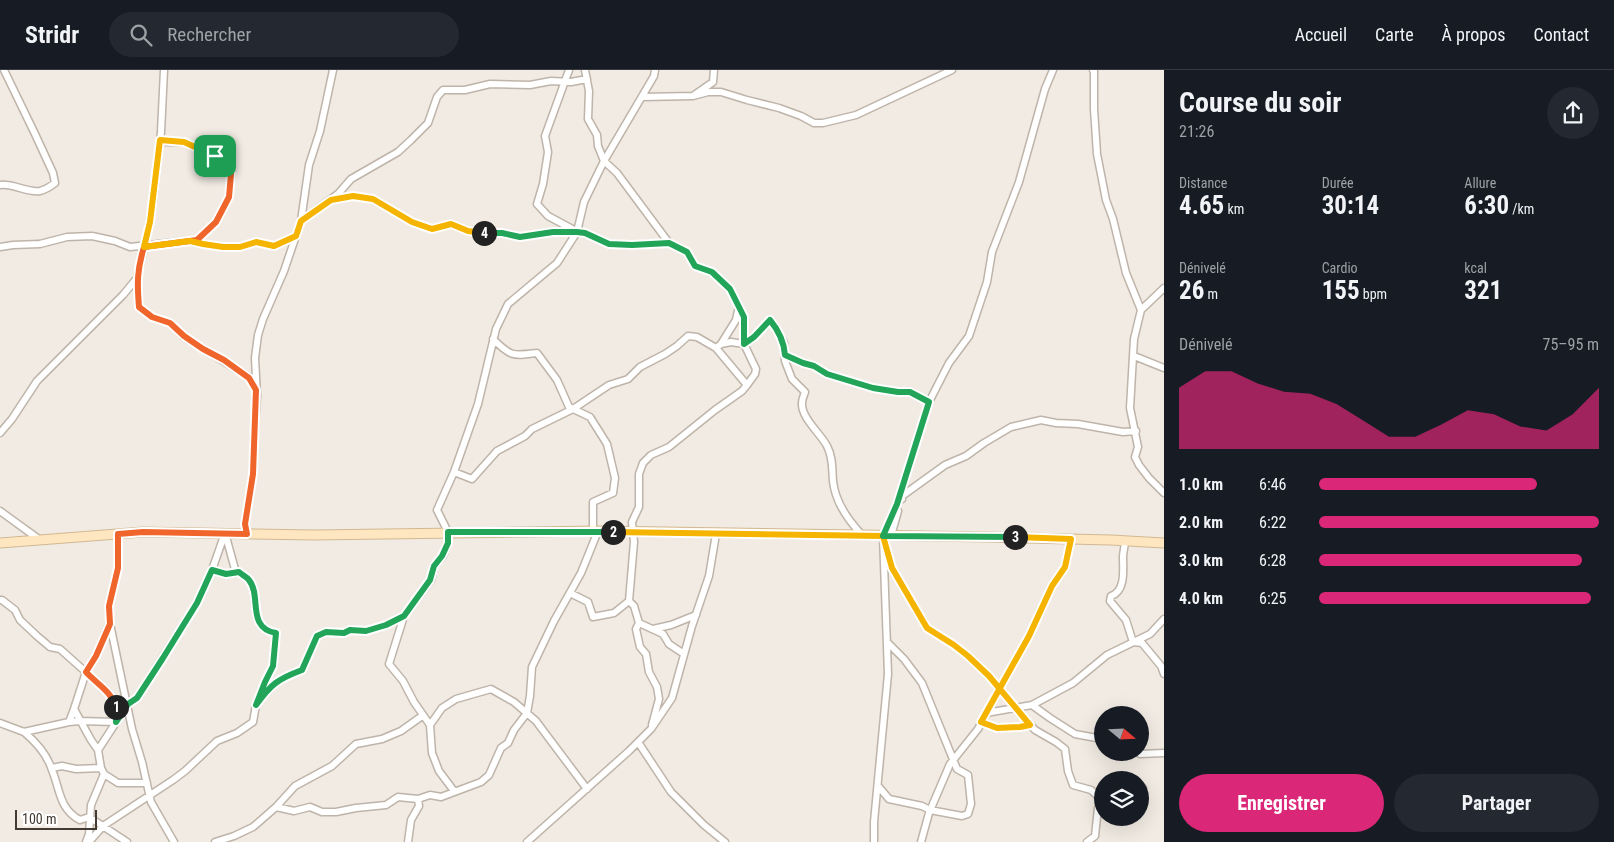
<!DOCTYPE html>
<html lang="fr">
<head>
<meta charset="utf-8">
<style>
  body { margin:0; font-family:"Roboto Condensed",sans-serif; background:#242831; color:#f1f3f6; height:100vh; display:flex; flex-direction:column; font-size:19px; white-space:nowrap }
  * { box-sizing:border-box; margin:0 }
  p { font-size:16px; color:#9ea1a6 }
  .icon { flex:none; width:28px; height:28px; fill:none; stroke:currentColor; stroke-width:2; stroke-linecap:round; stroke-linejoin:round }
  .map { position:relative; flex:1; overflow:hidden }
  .sheet { display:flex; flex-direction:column; background:#171b24; width:450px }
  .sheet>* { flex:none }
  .needle { width:32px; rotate:109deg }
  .fabs { position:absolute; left:1094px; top:636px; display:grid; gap:10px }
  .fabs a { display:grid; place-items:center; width:55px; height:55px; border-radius:50%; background:#171b24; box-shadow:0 5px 20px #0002; font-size:25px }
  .scale { position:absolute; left:15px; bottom:12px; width:82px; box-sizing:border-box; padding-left:5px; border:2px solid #433b33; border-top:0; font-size:14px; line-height:18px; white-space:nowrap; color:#433b33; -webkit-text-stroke:4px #fff; paint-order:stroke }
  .pin { position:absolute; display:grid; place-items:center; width:42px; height:42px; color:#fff; margin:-21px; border-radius:10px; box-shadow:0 2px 8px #0006 }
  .km { position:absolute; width:25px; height:25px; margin:-12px; border-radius:50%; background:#222; color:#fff; font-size:14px; line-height:25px; text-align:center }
  .round { display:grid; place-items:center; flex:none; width:52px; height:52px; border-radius:26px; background:#242831 }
  .overview { display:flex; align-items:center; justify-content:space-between; height:85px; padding:0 15px }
  h1 { font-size:28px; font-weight:700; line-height:38px }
  .figures { display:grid; grid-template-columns:repeat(3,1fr); gap:8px; height:85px; padding:5px 15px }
  .figures div { display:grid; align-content:center }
  .figures b { font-size:25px; font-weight:700 }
  .figures small { font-size:14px; font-weight:400 }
  .figures p { font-size:14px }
  .chart { height:140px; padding:10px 15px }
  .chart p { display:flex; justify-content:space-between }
  .chart svg { width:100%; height:90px; margin-top:5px; fill:#db2777; opacity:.7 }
  .cta { display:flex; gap:10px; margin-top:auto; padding:10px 15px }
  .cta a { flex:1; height:58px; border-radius:30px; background:#db2777; color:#fff; font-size:20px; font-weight:700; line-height:58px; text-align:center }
  .cta a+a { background:#242831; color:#f1f3f6 }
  ul { padding:0 15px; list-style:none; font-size:16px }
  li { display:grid; grid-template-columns:80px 60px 1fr; align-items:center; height:38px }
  li i { height:12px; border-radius:6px; background:#db2777 }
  header { display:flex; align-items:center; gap:30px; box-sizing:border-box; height:70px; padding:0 25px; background:#171b24; border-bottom:1px solid #363941 }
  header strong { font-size:24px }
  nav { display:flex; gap:28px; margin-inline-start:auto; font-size:18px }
  .search { width:350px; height:45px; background:#242831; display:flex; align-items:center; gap:12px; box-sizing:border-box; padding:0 18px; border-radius:28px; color:#9ea1a6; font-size:19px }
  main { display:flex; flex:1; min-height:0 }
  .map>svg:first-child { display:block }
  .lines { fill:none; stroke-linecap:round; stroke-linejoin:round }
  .minor-casing { stroke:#bfb4a9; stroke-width:9 }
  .secondary-casing { stroke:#d1b893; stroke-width:11 }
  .minor { stroke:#fff; stroke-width:6 }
  .secondary { stroke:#fee6c0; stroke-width:9 }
  .split-1-casing { stroke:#fff; stroke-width:10 }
  .split-2-casing { stroke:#fff; stroke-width:10 }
  .split-3-casing { stroke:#fff; stroke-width:10 }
  .split-4-casing { stroke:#fff; stroke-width:10 }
  .split-5-casing { stroke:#fff; stroke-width:10 }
  .split-1 { stroke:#f0652b; stroke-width:6 }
  .split-2 { stroke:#22a559; stroke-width:6 }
  .split-3 { stroke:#f5b400; stroke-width:6 }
  .split-4 { stroke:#22a559; stroke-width:6 }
  .split-5 { stroke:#f5b400; stroke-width:6 }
</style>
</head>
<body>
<header>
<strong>Stridr</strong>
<div class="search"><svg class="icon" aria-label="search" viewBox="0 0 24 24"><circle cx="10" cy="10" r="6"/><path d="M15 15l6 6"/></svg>Rechercher</div>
<nav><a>Accueil</a><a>Carte</a><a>À propos</a><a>Contact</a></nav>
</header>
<main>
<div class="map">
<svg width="1164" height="772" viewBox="0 0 1164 772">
  <rect width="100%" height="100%" fill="#f1ebe3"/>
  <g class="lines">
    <g class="minor-casing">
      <path id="minor" d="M569 0 545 66 548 82 543 114 537 134 548 146 576 161
        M585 0 589 21 588 49 597 65 598 76 604 91 617 103 669 173 687 182 695 196 712 202 730 219 739 236 736 250 721 274 716 278 747 315 742 321 715 340 669 377 651 385 643 393 639 404V437L632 452 634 472 629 531 634 536 639 553 663 564 669 574 684 584
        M1093 0 1094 1V39L1097 84 1106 130 1113 149 1126 203 1141 240 1134 269 1130 338 1138 377 1135 387 1139 395 1149 408 1164 423
        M693 26 708 22H721L747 30 779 38 801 46 814 53H823L856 45 952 0
        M642 27 693 26 713 12 714 0
        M0 115C13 113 27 123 40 121 45 120 51 116 55 113L53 103 35 64 4 0
        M332 130 353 126 373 129 412 152 432 159 451 154 468 161 502 163 520 167 553 162H577L585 163 609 174 632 175 669 173
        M301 151 309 95 320 61 333 0
        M193 172 223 177H240L256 172 274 176 296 166
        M0 177 13 175 40 174 67 167 92 166 115 171 130 177 197 170 216 152 229 127 231 104 215 86 184 72H165L160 70
        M137 209 139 237 152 247 170 253 184 267 249 307 256 318
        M739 236 744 247V274L756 299 755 304 747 315
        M1141 240 1164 218
        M493 269C511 287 513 286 537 283L557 310 569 337 590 347 607 374 615 408 613 423 593 432V461
        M721 274 731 272 744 274 754 267 770 250 776 258 784 273 785 291 792 309 805 322C804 325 802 329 802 333 801 348 821 364 827 376 833 387 832 399 833 411 835 432 848 450 862 465
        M785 285 803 293 814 296 827 304 873 318 898 322H910L929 332
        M1134 286 1164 298
        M0 363 12 349 37 311 123 225 137 208 148 161 153 131 161 62 164 0
        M454 402 472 409 497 381 525 366 532 359 573 339 609 315 628 309 640 297 665 284 677 276 688 266 697 267 716 278
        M902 429V426L945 395 966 386 984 373 1011 357 1041 350 1056 353 1078 354 1123 362 1136 361
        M0 441 40 470
        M225 463 236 503
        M247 463 245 454 253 404 254 369 257 326 255 288 258 265 263 249 284 201 301 151 338 124 351 109 398 82 411 70 428 53 437 27 443 20H465L490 14 530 15 551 11 571 12 587 9
        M118 464V498L109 535 110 554 132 659 142 692 151 732 174 772
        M883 466 897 434 929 332 949 293 969 266 987 212 992 182 1019 112 1045 19 1053 0
        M891 466 898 441
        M1125 471C1125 476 1123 482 1123 487 1123 499 1126 521 1111 526L1110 531 1126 550 1133 572 1142 573 1161 596 1164 604
        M570 523 588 532 593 547 614 543 629 531
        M0 530H2L15 540 20 550 37 566 50 577 60 579 107 621 114 630 117 641 116 652 80 651 69 652
        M404 546 389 594 403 611 414 632 430 655 432 683 439 701 454 721
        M639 553 636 559 640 577 646 584 649 602 657 617 659 629 652 655
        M109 555 96 586 86 602 74 639 91 670 98 680 101 698 104 704 118 713H147
        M653 559 671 555 696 545
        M256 635C271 614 278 609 302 600L317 566 326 562 344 563 350 560 366 561 386 555 404 546 431 510 434 496 443 486 448 473V462L437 440 454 402 478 334 496 259 508 234 557 193 577 162 584 132 604 91 654 6 655 0
        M1032 635 1050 648 1075 664 1102 669
        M986 643 1032 635 1073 613 1107 585 1150 564 1164 549
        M981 652 997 658 1020 657 1030 655
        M0 653 24 662 69 652 74 639
        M430 655 442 638 456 629 491 619 514 632 536 651 587 719
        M24 662C36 672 47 684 52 700 60 719 59 739 80 750L89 747 127 772
        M638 672 671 722 704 755 725 772
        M98 680 128 634 137 628 197 533 212 500 225 463
        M1137 682 1140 684 1164 683
        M52 698 62 696 76 699 101 698
        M878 716 889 729 922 736 930 740 962 746 968 744 971 734 968 705 957 699 922 613 904 589 887 572
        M1140 718H1143
        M276 737 295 716 332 696 356 674 382 669 401 661 422 646
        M86 772 89 764 91 735 104 704
        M89 772 103 756 173 710 185 701 217 671 237 663 253 652 256 635 265 612 273 596 276 563C246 558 261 526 249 510 247 507 242 505 239 502L226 504 212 500
        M215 772 234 766 253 757 276 737 294 741 310 737 322 742H336L356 738 386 735 398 727 418 729
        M408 772 411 750 419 736 418 729 430 725 441 727 481 712 489 705 501 678 508 673 514 660 527 643 530 626 532 597 554 551 581 503 598 461
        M527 772 629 681 651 659 672 628 692 556 709 506 716 464
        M874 772V752L888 604 883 466 892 498 927 558 954 575 968 586 989 606 1015 638 1035 660 1056 672 1065 679 1068 701 1073 715 1091 720 1102 730
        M921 772 929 743 950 694 978 659 1029 566 1052 516 1065 497 1071 469
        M1087 772 1095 766 1098 738 1102 734"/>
    </g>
    <g class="secondary-casing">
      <path id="secondary" d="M0 473 143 462 314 465 598 461 990 467 1111 470 1164 473"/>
    </g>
    <use href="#minor" class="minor"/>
    <use href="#secondary" class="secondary"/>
  </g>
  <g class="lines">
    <g class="split-1-casing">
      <path id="split-1" d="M116 637C111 621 97 614 86 602L96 586 110 554 109 536 118 498V464L143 462 247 464 245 454 253 404 256 320 249 308 224 290 203 279 184 266 170 253 152 247 139 237C137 213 137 200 144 177L197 170 216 152 229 127 231 104 215 86"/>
    </g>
    <g class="split-2-casing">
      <path id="split-2" d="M116 637V652L128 634 137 628 163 588 197 533 212 500 226 504 239 502C242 505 247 507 249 510 262 526 246 558 276 563L273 596 265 612 256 635C271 614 278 609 302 600L317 566 326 562 344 563 350 560 366 561 386 555 404 546 430 510 434 496 442 486 448 473V462H613"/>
    </g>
    <g class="split-3-casing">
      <path id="split-3" d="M613 462 883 466 892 498 927 558 954 575 968 586 989 606 1030 655 1020 657 997 658 981 652 1029 566 1052 516 1065 497 1071 469 1015 467"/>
    </g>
    <g class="split-4-casing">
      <path id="split-4" d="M484 163H502L520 167 553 162H577L585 163 609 174 632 175 669 173 687 182 695 196 712 202 730 219 744 247V274L754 267 770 250C779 261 784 271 785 285L803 293 814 296 827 304 873 318 898 322H910L929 332 897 434 883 466 1015 467"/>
    </g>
    <g class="split-5-casing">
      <path id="split-5" d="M215 86 184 72 160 70 150 152 144 177 190 171 203 174 223 177H240L256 172 274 176 296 166 301 151 331 130 353 126 373 129 412 152 432 159 451 154 468 161 484 163"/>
    </g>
    <use href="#split-1" class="split-1"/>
    <use href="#split-2" class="split-2"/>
    <use href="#split-3" class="split-3"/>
    <use href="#split-4" class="split-4"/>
    <use href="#split-5" class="split-5"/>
  </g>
</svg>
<div class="fabs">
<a><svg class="needle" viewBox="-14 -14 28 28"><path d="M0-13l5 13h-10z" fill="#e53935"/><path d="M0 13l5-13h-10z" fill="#9ea1a6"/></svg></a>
<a><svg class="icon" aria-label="layers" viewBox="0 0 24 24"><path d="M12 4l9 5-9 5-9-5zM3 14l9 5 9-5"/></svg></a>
</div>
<div class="scale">100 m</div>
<div class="pin" style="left:215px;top:86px;background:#1e9e55"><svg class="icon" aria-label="arrive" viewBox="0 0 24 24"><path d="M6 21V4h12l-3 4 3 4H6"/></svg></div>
<b class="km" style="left:116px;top:637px">1</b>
<b class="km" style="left:613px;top:462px">2</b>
<b class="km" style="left:1015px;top:467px">3</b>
<b class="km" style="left:484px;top:163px">4</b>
</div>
<section class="sheet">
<div class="overview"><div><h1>Course du soir</h1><p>21:26</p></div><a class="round"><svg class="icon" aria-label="share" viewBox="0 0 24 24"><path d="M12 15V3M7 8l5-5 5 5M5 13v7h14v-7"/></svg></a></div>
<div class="figures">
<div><p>Distance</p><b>4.65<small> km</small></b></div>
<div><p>Durée</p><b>30:14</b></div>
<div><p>Allure</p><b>6:30<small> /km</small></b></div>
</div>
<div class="figures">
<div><p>Dénivelé</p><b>26<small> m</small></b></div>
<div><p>Cardio</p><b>155<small> bpm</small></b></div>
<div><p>kcal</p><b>321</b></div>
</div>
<div class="chart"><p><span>Dénivelé</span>75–95 m</p>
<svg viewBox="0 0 160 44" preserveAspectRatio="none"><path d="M0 44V14L10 6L20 6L30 12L40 16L50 17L60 22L70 30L80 38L90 38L100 32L110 25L120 27L130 33L140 35L150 27L160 14V44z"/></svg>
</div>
<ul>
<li><b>1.0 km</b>6:46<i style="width:78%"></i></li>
<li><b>2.0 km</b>6:22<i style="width:100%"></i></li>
<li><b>3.0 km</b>6:28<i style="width:94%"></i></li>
<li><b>4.0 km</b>6:25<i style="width:97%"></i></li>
</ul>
<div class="cta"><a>Enregistrer</a><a>Partager</a></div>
</section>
</main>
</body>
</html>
